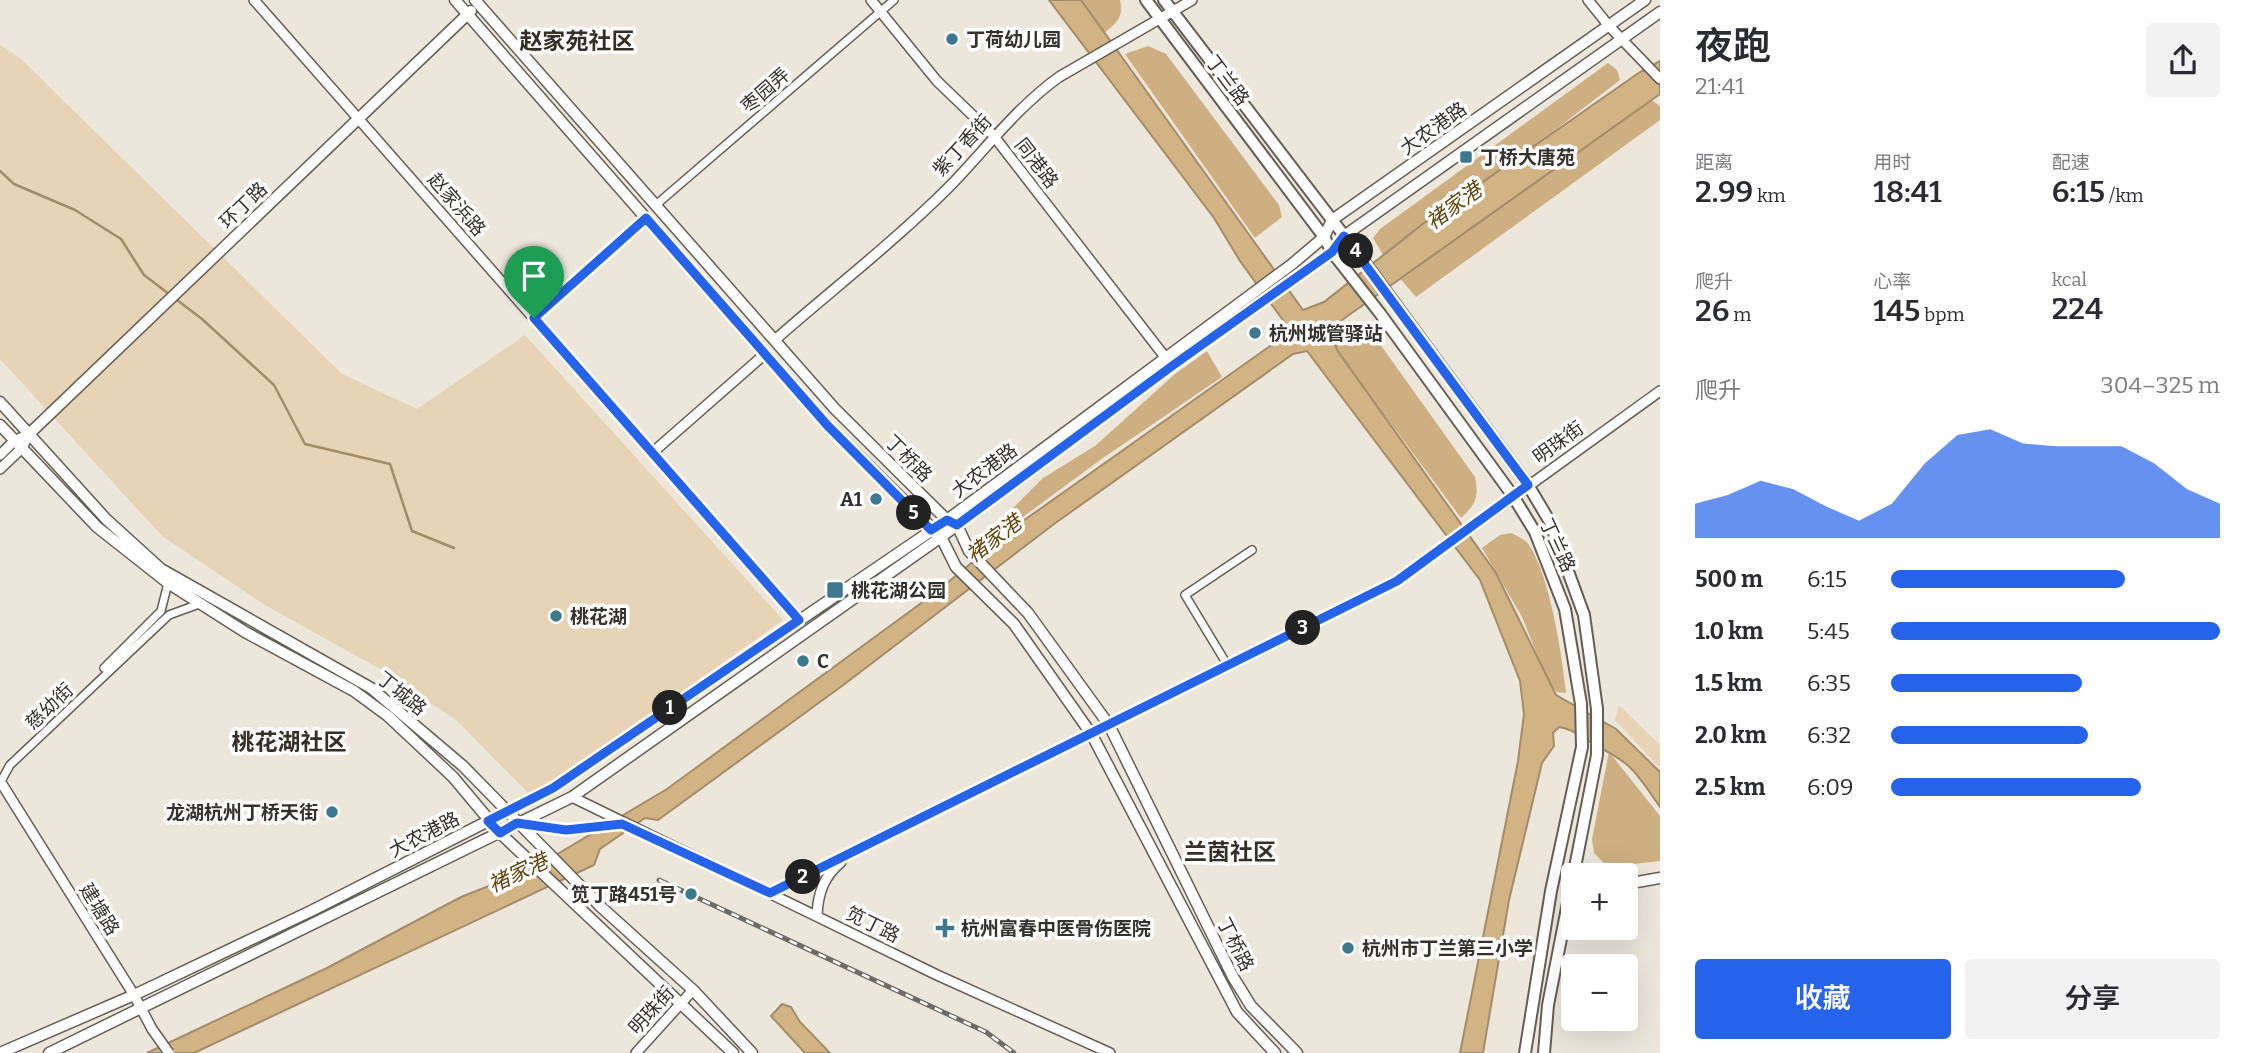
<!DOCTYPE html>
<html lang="zh">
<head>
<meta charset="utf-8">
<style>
  body { margin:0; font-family:Bitter,"Noto Sans SC",serif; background:#f2f2f3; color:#2b2b33; height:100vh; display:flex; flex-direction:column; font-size:26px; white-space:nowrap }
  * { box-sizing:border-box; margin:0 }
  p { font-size:23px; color:#7c7c81 }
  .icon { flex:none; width:38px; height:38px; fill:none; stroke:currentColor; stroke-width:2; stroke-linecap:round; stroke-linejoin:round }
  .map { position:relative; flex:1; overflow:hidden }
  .details { display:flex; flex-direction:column; background:#fff; width:595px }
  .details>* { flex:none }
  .buttons { position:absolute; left:1561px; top:863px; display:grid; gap:14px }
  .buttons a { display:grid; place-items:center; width:77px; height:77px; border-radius:7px; background:#fff; box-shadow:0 7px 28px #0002; font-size:35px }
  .pin { position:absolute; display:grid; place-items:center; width:60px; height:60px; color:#fff; margin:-72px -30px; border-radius:50% 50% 50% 0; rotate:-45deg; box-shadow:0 0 7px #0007 }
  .pin .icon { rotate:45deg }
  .km { position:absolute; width:35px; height:35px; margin:-18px; border-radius:50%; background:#222; color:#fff; font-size:19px; line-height:35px; text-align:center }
  .round { display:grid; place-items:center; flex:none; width:74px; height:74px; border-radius:7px; background:#f2f2f3 }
  .summary { display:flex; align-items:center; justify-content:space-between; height:119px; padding:0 35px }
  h1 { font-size:38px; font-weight:600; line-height:52px }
  .metrics { display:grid; grid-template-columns:repeat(3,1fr); gap:10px; height:119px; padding:7px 35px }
  .metrics div { display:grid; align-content:center }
  .metrics b { font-size:30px; font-weight:600 }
  .metrics small { font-size:19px; font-weight:400 }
  .metrics p { font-size:19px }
  .chart { height:196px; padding:14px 35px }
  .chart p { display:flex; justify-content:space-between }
  .chart svg { width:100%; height:126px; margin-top:7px; fill:#2563eb; opacity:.7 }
  .button { display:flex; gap:14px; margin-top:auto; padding:14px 35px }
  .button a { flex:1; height:80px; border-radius:7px; background:#2563eb; color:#fff; font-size:28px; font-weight:600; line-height:80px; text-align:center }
  .button a+a { background:#f2f2f3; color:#2b2b33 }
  ul { padding:0 35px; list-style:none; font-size:23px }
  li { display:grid; grid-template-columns:112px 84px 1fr; align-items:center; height:52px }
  li i { height:18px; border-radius:9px; background:#2563eb }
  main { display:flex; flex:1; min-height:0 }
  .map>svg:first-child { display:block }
  .green { fill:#e7d3b6 }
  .forest { fill:#ceaf81 }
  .water { fill:#d2b384; stroke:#a38c6a; stroke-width:2 }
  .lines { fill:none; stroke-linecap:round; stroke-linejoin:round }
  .stream { stroke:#a38c6a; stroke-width:2.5 }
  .minor-casing { stroke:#645e54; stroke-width:10 }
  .tertiary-casing { stroke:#645e54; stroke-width:12 }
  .secondary-casing { stroke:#645e54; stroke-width:13 }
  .primary-casing { stroke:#645e54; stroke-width:14 }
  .minor { stroke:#fff; stroke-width:7 }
  .tertiary { stroke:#fff; stroke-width:9 }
  .secondary { stroke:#fff; stroke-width:10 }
  .primary { stroke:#fff; stroke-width:10 }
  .rail-casing { stroke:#6f6b65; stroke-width:5 }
  .rail { stroke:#fff; stroke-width:2.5; stroke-dasharray:8; stroke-linecap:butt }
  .tertiary-bridge-casing { stroke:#645e54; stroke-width:12; stroke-linecap:butt }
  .tertiary-bridge { stroke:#fff; stroke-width:9 }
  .route-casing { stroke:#fff; stroke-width:14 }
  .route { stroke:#2563eb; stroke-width:9 }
  .poi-dot { fill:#3d7890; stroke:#fff; stroke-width:2.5 }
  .labels { text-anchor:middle; stroke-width:7; stroke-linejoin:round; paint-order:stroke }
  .poi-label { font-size:19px; font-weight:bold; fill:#35322e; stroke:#fff; text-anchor:start }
  .street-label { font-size:19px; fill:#35322e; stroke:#fff }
  .water-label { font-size:21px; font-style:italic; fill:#63440b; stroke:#fff }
  .quarter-label { font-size:23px; font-weight:bold; fill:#352f27; stroke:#fff }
</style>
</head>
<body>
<main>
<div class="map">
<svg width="1660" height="1053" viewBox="0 0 1660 1053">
  <rect width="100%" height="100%" fill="#ede6db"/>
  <path class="green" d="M0 45 21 59 342 374 417 409 525 335 783 620 533 798 456 720 380 669 265 605 162 536 0 359Z
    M1619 705 1660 745V768L1615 720Z"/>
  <path class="forest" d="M1080 0H1120C1124 17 1117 23 1104 33Z
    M1148 46 1166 54 1279 205 1282 217 1255 238 1125 54Z
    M1608 63 1617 70 1620 80 1386 260 1373 238 1380 229Z
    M1646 96 1660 106V120L1416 297 1398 276Z
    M1334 326 1352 347 1372 333 1475 477C1479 497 1476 504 1461 518L1328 339Z
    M1207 351 1222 377 1103 458 997 536 992 529 1043 478 1095 446 1175 374Z
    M1511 533C1517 536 1525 539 1529 545 1550 576 1562 655 1566 693L1557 692 1549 684 1522 617 1482 548 1500 535Z
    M1609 752 1660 816V861L1608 867 1594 853 1592 839Z"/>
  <path class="water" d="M1049 0H1081L1303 310 1324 302 1424 223 1640 72 1660 61V94L1335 325 1333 337 1337 350 1496 573 1556 695 1616 729 1660 772V807C1635 771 1633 764 1593 744 1581 737 1573 729 1559 727L1553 733 1554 746 1542 763 1509 900 1483 1053H1460L1518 761 1524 714 1520 681 1480 580 1307 351 1293 354 1054 524 846 683 658 820 645 818 600 849 594 865 194 1053H147L327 968 461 897 532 869 667 789 935 593 1016 526 1287 334 1285 323 1240 261 1214 218Z
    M782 1004 791 1007 800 1022 830 1053H805L771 1016Z"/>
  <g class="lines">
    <path class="stream" d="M0 171 14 184 75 210 121 239 144 275 202 319 274 385 305 444 390 464 412 531 454 548"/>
    <g class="minor-casing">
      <path id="minor" d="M657 204 894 0
        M534 318 646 218
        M1228 666 1185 595 1252 550
        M104 668 161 611 168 583
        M0 783 10 765 169 615 199 604"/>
    </g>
    <g class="tertiary-casing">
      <path id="tertiary" d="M254 0 799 620
        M871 0 937 81 993 135 1165 357
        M1588 0 1609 26 1660 79
        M776 339C833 289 895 241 949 187 986 149 1016 108 1059 77L1192 0
        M652 453 765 354
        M0 455 14 441 29 434
        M0 469 22 448 29 434
        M0 781 134 995 152 1029
        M572 797 937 975 1110 1053
        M517 823 566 830 620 824
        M770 893 1397 581 1660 391
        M817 915C818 893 824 876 841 862
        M636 1053 693 990"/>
    </g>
    <g class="secondary-casing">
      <path id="secondary" d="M455 0 827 425 941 537 956 567 1014 624 1092 735 1237 1012 1275 1053
        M475 0 835 409 947 520 957 525 969 551 1028 613 1109 725 1233 977 1251 1006 1297 1053
        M0 402 106 519 161 569 371 688 463 766 601 907 693 990 752 1053
        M0 425 97 527 168 583 245 632 354 691 388 716 453 777 500 833 733 1053
        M29 434 471 11
        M1626 884 1660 878
        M0 1053 134 995 313 910 553 788 947 520 1291 265 1324 237 1332 220 1645 0
        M49 1053 572 797 941 537 1172 366 1332 252 1344 236 1660 12"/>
    </g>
    <g class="primary-casing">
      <path id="primary" d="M1146 0 1324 237 1332 252 1379 312 1513 496 1535 532 1565 609 1581 704 1582 747 1551 891 1525 1053
        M1164 0 1365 263 1528 485 1550 522 1584 615 1597 709V755L1548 1005 1544 1053"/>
    </g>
    <use href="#minor" class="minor"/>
    <use href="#tertiary" class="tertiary"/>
    <use href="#secondary" class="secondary"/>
    <use href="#primary" class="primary"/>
    <g class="rail-casing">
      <path id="rail" d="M659 880 986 1032 1014 1053"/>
    </g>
    <use href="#rail" class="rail"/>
    <g class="tertiary-bridge-casing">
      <path id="tertiary-bridge" d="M152 1029 169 1053"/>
    </g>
    <use href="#tertiary-bridge" class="tertiary-bridge"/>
  </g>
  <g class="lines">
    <g class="route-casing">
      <path id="route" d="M646 218 827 425 931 530 947 520 957 525 1172 366 1332 252 1344 236 1528 485 1397 581 770 893 622 824 566 830 517 823 500 833 488 821 553 788 799 620 534 318Z"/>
    </g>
    <use href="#route" class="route"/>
  </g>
  <g class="poi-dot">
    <circle cx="952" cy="39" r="7"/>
    <rect x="1459" y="150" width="14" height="14" rx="3.5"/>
    <circle cx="1255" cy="333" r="7"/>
    <circle cx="876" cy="499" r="7"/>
    <rect x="826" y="581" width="18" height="18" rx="3.5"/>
    <circle cx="556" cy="616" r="7"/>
    <circle cx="803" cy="661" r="7"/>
    <circle cx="332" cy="812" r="7"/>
    <circle cx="691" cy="894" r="7"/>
    <path d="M941.5 917.5h7v7h7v7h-7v7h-7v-7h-7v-7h7z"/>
    <circle cx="1348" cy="948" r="7"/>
  </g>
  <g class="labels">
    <g class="poi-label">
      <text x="966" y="46">丁荷幼儿园</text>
      <text x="1480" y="164">丁桥大唐苑</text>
      <text x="1269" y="340">杭州城管驿站</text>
      <text x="862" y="506" text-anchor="end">A1</text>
      <text x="851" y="597">桃花湖公园</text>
      <text x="570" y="623">桃花湖</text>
      <text x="817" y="668">C</text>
      <text x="318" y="819" text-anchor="end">龙湖杭州丁桥天街</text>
      <text x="677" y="901" text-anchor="end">笕丁路451号</text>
      <text x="961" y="935">杭州富春中医骨伤医院</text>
      <text x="1362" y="955">杭州市丁兰第三小学</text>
    </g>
    <g class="street-label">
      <text transform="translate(1228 80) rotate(53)" y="7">丁兰路</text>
      <text transform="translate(765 90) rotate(-41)" y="7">枣园弄</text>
      <text transform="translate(1433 128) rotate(-35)" y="7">大农港路</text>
      <text transform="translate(962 145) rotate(-47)" y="7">紫丁香街</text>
      <text transform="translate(1037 163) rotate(52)" y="7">同港路</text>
      <text transform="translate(457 204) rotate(49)" y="7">赵家浜路</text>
      <text transform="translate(243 205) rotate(-44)" y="7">环丁路</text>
      <text transform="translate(1558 442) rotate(-36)" y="7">明珠街</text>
      <text transform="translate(909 458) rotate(45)" y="7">丁桥路</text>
      <text transform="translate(984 470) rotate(-37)" y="7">大农港路</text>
      <text transform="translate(1558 545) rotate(65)" y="7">丁兰路</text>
      <text transform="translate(402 693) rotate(39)" y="7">丁城路</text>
      <text transform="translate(49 706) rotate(-44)" y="7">慈幼街</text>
      <text transform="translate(424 834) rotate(-27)" y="7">大农港路</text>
      <text transform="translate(100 909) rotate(58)" y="7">建塘路</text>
      <text transform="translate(873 924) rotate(26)" y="7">笕丁路</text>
      <text transform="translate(1236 944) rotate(63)" y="7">丁桥路</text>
      <text transform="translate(651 1010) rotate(-48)" y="7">明珠街</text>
    </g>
    <g class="water-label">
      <text transform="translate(1454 206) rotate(-36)" y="7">褚家港</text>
      <text transform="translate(994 539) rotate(-37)" y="7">褚家港</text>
      <text transform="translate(518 873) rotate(-25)" y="7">褚家港</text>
    </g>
    <g class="quarter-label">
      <text x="577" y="49">赵家苑社区</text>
      <text x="289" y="750">桃花湖社区</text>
      <text x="1230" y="860">兰茵社区</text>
    </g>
  </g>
</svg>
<div class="buttons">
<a>+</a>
<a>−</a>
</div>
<div class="pin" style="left:534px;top:318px;background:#1e9e55"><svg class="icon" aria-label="arrive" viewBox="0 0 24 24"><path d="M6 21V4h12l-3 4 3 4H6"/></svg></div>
<b class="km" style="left:670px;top:708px">1</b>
<b class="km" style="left:803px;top:877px">2</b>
<b class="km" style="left:1303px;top:628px">3</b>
<b class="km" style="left:1356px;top:251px">4</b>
<b class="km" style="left:914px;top:513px">5</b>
</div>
<section class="details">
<div class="summary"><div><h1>夜跑</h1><p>21:41</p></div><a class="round"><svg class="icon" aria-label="share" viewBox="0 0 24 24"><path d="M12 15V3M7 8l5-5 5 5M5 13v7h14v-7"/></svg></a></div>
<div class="metrics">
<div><p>距离</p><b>2.99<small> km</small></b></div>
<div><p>用时</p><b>18:41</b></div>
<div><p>配速</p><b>6:15<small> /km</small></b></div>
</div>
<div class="metrics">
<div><p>爬升</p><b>26<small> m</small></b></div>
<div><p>心率</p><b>145<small> bpm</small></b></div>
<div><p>kcal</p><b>224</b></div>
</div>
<div class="chart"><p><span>爬升</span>304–325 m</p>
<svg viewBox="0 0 160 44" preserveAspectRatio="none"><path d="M0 44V32L10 29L20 24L30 27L40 33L50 38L60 32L70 18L80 8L90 6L100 11L110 12L120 12L130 12L140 18L150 27L160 32V44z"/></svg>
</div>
<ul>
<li><b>500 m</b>6:15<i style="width:71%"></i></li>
<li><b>1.0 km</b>5:45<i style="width:100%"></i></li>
<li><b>1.5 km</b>6:35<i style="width:58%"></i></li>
<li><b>2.0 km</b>6:32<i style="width:60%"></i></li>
<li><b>2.5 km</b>6:09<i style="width:76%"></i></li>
</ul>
<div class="button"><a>收藏</a><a>分享</a></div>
</section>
</main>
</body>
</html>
